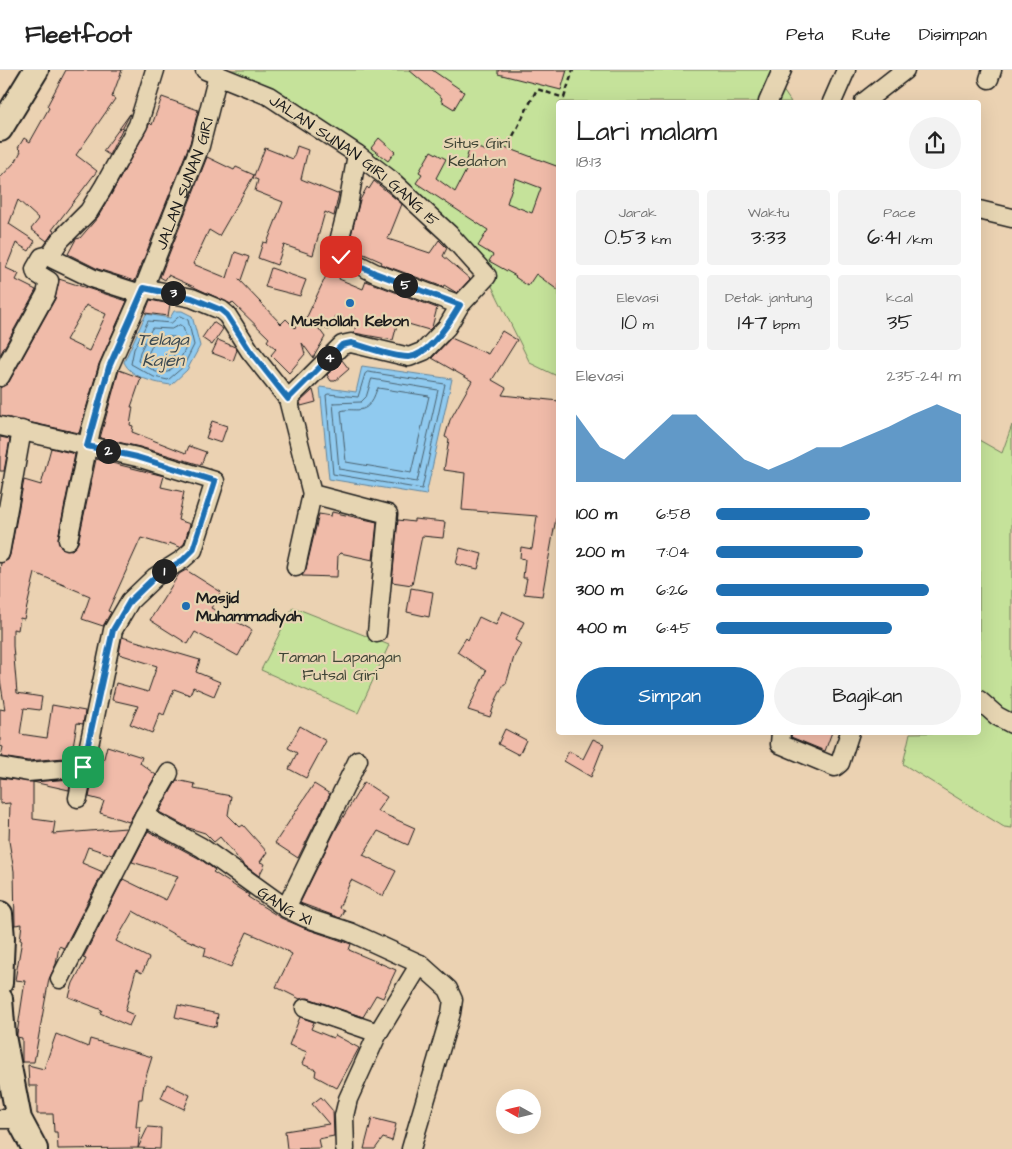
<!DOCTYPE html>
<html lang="id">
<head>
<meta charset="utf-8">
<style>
  body { margin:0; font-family:"Architects Daughter",sans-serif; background:#f2f2f2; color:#222; height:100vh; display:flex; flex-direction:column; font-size:19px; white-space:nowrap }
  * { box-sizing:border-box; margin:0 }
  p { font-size:16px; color:#767676 }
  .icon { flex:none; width:28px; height:28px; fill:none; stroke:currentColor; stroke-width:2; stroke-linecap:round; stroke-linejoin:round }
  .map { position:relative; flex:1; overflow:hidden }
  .details { position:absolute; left:556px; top:30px; width:425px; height:635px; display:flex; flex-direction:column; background:#fff; border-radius:5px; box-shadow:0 5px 20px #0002 }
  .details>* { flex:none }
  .needle { width:32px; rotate:278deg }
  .tools { position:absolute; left:496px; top:1019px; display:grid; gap:10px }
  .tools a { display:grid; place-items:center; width:45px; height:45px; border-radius:50%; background:#fff; box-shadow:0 5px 20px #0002; font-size:25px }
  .pin { position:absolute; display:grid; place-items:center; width:42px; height:42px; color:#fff; margin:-21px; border-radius:10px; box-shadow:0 2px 8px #0006 }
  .km { position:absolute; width:25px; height:25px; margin:-12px; border-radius:50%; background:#222; color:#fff; font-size:14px; line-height:25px; text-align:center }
  .round { display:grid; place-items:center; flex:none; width:52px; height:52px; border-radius:26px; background:#f2f2f2 }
  .headline { display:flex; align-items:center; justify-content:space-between; height:85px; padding:0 20px }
  h1 { font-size:28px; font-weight:600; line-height:38px }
  .metrics { display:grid; grid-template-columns:repeat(3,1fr); gap:8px; height:85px; padding:5px 20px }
  .metrics div { display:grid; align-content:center; border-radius:5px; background:#f2f2f2; text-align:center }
  .metrics b { font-size:21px; font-weight:600 }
  .metrics small { font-size:14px; font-weight:400 }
  .metrics p { font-size:14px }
  .chart { height:140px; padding:10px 20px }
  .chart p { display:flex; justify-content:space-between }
  .chart svg { width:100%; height:90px; margin-top:5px; fill:#1f6fb2; opacity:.7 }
  .action { display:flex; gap:10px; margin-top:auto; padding:10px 20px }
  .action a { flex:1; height:58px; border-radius:30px; background:#1f6fb2; color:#fff; font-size:20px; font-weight:600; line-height:58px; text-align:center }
  .action a+a { background:#f2f2f2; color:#222 }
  ul { padding:0 20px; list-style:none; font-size:16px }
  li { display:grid; grid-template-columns:80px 60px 1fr; align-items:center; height:38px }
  li i { height:12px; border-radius:6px; background:#1f6fb2 }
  header { display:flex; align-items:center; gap:30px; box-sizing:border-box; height:70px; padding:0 25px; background:#fff; border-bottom:1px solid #e0e0e0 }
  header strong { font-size:24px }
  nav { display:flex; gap:28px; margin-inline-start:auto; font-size:18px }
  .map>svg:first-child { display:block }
  .green { fill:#c5e29a; stroke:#707f5b }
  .water { fill:#90caef; stroke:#62849b }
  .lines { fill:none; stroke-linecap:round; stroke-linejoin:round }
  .shore { stroke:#4a6270; stroke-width:1 }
  .building { fill:#f0bba9; stroke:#1c1c1c; fill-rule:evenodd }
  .street-casing { stroke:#1c1c1c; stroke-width:21 }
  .secondary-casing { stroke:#1c1c1c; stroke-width:28 }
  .path { stroke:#1c1c1c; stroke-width:2.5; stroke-dasharray:5 4; stroke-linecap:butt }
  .street { stroke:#e6d5b2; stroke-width:18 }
  .secondary { stroke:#e6d5b2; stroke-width:24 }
  .route-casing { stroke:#fff; stroke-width:10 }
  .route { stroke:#1f6fb2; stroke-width:6 }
  .poi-dot { fill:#1f6fb2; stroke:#e6d5b2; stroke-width:2 }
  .labels { text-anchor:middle; stroke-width:4.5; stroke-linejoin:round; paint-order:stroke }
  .park-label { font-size:16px; fill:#3e4435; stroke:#e6d5b2 }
  .street-label { font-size:16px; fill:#1c1c1c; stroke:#e6d5b2 }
  .poi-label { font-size:16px; font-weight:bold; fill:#1c1c1c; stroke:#e6d5b2 }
  .water-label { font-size:18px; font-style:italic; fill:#394851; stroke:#e6d5b2 }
</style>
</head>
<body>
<header>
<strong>Fleetfoot</strong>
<nav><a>Peta</a><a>Rute</a><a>Disimpan</a></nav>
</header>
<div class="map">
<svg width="1012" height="1079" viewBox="0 0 1012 1079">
  <rect width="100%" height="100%" fill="#ebd2b2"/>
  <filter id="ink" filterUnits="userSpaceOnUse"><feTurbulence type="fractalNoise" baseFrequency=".02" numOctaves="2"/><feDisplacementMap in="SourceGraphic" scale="10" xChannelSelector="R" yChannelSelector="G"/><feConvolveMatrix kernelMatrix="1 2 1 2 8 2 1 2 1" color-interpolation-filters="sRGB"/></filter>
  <g filter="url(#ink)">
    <path class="green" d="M220 0H782L778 13 791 32H559V307L530 293 487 206 392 111Z
      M1012 355V758L1004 757 903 694 910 663 979 662V370L1002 383Z
      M293 537 389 575 358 643 261 600Z"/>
    <path class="water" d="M174 241H182L192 246 200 276 187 300 171 315C156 313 131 308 124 292L146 244 170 248Z
      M362 296 452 309 426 425 329 409 320 317 356 322Z"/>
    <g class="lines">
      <path class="shore" d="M180 246 188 250 194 275 183 297 168 310 154 307 131 294 134 279 148 251 171 253Z
        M180 255 183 257 188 274 178 293 168 302H156L138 291 140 282 152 258 171 259Z
        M157 266 175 267 179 273 172 289 165 295 158 294 147 287Z
        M368 302 445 314 422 419 333 404 326 325 328 324 358 327 365 304Z
        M372 309 438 320 417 412 339 399 333 333 361 332 366 327Z
        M378 318 429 326 411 403 346 392 341 341C352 337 363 345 371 332 375 327 375 322 378 318Z"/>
    </g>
    <path class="building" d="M66 0H122L112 27 115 29 76 85 97 101 52 160 54 161 47 171 31 159 39 149 18 130 9 154 35 171 29 181 16 173 6 198 19 204 16 210 36 220 0 285V108L16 91 21 81 18 78 24 68 30 72 49 38 47 36Z
      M409 0H432L464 22 454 39 441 31 442 28Z
      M498 0H567L561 20 498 4Z
      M162 27 198 40 190 73 135 211 98 199 68 184 76 169 80 168 98 147 112 123 150 53 152 55Z
      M130 44 109 85 103 81Z
      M379 68 395 82 388 91 371 78Z
      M494 73 559 97V221L536 204 528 216 515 207 516 206 489 191 493 185 478 176 488 160 416 113 422 104 419 102 431 81 446 89 436 108 455 122 471 91 466 90 470 76 491 82ZM515 108 541 118 532 143 507 133Z
      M297 76 308 80 301 109 337 124 339 123 334 146 325 142 313 185 284 175 277 195 258 188 263 172 267 173 283 132 255 121 258 110 253 108 265 78 293 89Z
      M207 87 234 100 236 97 254 105 219 166 209 160 193 194 227 208 235 182 249 187 241 210 238 209 281 254 286 249 295 258 299 249 305 251 332 193 342 198 339 209 363 219 366 211 437 238 432 257 429 260 398 251 393 270 354 263 356 254 336 246 329 260 316 255 325 267 313 288 302 273 305 284 289 303 271 285 276 279 267 271 269 268 232 232 231 234 168 205 165 210 160 207Z
      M374 111 402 134 388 169 430 183 439 170 447 178 443 186 470 209 457 223 444 215 443 217 381 194 382 192 348 177 360 130 367 117 369 119Z
      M271 198 306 210 300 226 265 217Z
      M59 209 127 231 99 294 79 363 0 346V318L9 312 55 229ZM86 235 106 244 89 281 66 270Z
      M150 230 170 234 168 246 145 243Z
      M213 252 223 259 212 275 202 268Z
      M502 261 517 270 492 310 506 318 502 325 559 331V448H556L542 526 524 524 527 508H523L525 489 520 488 521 477 532 479 537 446 462 440 465 403 444 400 449 369 445 367 450 350 472 311 432 288 451 268 488 284Z
      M218 270 235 277 237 280 233 291 212 283Z
      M342 290 349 299 335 311H331L327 305Z
      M119 300 141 308 131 337H133L130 355 133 356 132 362 186 383 189 376 206 382 201 395 140 377 100 368Z
      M313 320 316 332 301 336 300 332Z
      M212 351 227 356 221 373 206 368Z
      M0 367 10 369 4 401H0Z
      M51 378 75 384 58 468 61 478 72 480 78 473 96 389 164 406 161 417 184 422 178 450 190 454 184 474 180 477 169 473 168 476 141 468 108 541 111 542 103 556 82 549 90 526 35 503 24 549 20 548 18 560 13 559V576L17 623 42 627 40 640 24 638 20 664 47 668 52 635 85 641 83 654 77 653 72 682 76 684V687L28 691 1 687 3 677 0 676V639L5 640 0 609V499L1 493 8 490 10 485 24 410 41 415Z
      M332 442 377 452 373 490 340 483 338 485 337 507 302 506 306 499 319 444 331 446Z
      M414 449 445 452 443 468 422 466 412 515 392 512 398 450 414 452Z
      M460 478 482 484 478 499 456 494Z
      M186 500 221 522 211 538 252 560 238 586 195 562 188 574 150 550 179 504Z
      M411 518 433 522 429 547 407 542Z
      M502 541 524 552 515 570 521 574 514 587 506 614H504L496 630 490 647 468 640 486 601 457 582 466 568 468 570 479 547 496 555Z
      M122 567 200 590 196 602 220 612 214 626 193 617 190 625 174 619 164 645 160 643 152 663 130 654 138 636 112 630 116 613 148 622 157 596 119 584Z
      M300 656 326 671 306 708 289 699 297 683 288 678Z
      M505 659 526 670 519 685 498 674Z
      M792 662H832L825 681 791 667Z
      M593 669 604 674 591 707 564 691 569 681 583 689Z
      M107 676 142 687 140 693 156 705 129 752 100 743 104 731 89 727 97 690 103 692Z
      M0 708 33 712V749L55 752 53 764 126 758 112 785 88 777 82 793 103 802 64 878 59 876 56 894 49 909 34 992H22V968L17 967V964L25 911 15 910 22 870H20L22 854 15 855 14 801 9 771 10 733 0 734Z
      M71 709 69 720 33 712Z
      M177 710 195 714 194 719 231 726 228 745 240 757 243 755 267 782 260 792 265 794 259 806 243 794 220 767 214 772 205 763 189 758 159 742Z
      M364 712 387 727 377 741 415 758 408 775 378 761 363 785 396 801 383 826 351 810 339 838 344 840 340 848 300 833 336 759Z
      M314 714 330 724 298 788 275 773Z
      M148 761 200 789 215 800 213 802 249 825 248 827 281 848 304 858 351 874 349 880 396 900 383 928 376 925 363 947 308 928 300 929 276 917 292 884 270 872 247 862 231 897 204 886 206 878 175 865 133 841 116 871 149 888 142 903 136 900 125 941 134 945 129 956 100 943 102 940 69 927 73 913 86 889 83 888 123 809 166 830 178 806 132 792Z
      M178 935 218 944 216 957 175 947Z
      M300 947 314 952 311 959 333 968 335 965 359 978 337 1018 315 1006 316 1000 302 994 307 982 289 975Z
      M56 964 88 977 90 969 152 987 144 1013 142 1029H139L136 1057H140L138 1078 58 1079 57 1062H54L53 1044H37V1016H29L28 995 44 999Z
      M167 1014 190 1025 184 1039 161 1028Z
      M321 1027 333 1041 334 1066 318 1069 320 1078 287 1079 285 1061 329 1054 312 1034Z
      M372 1048 396 1054 392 1071 383 1068 375 1079H364Z
      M148 1057 161 1058 160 1079 138 1078Z"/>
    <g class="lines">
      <g class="street-casing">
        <g id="street">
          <path id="s1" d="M205 0 269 26 357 84 392 111 449 164 487 206 460 235 447 257 424 281 409 287 351 273 342 275 288 329"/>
          <path d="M989 9 992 0"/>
          <path d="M768 32 782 0"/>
          <path d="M832 32 846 0"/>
          <path d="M864 32 905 0"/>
          <path d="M357 84 348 136 337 179 338 184 375 203 460 235"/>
          <path d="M979 140 1012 148"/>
          <path id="s2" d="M144 218 200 76 218 5"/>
          <path d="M141 224 94 209 53 189 50 185 60 170 89 141 103 118 138 55 155 0"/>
          <path d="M0 307 46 224 49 211 36 203 35 199 42 187 50 185"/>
          <path d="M0 356 137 387 215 411 193 480 183 489 155 507 130 531 113 560 78 728"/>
          <path d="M68 470 91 359 109 297 144 218 192 228 221 240 227 245 250 281 288 329 312 424 388 444 377 563"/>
          <path d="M0 483 22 360"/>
          <path d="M296 497 312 424"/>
          <path d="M979 630 997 646 1012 654"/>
          <path d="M781 662 780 674 835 697 840 693 850 662"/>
          <path d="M0 697 28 702 84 697"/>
          <path d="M144 746 169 703"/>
          <path d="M286 838 358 690"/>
          <path id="s3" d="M60 909 144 746 201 777 286 838 307 848 350 862 420 894 448 919 453 930 451 943 411 1079"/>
          <path d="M305 938 378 963"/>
          <path d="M0 1049H19"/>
          <path d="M345 1079 344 1046 348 1029 378 963 420 894"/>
        </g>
      </g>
      <g class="secondary-casing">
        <path id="secondary" d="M0 59 36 0
          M0 844 2 868 0 913
          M0 929 3 966 19 1049 35 1079"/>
      </g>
      <path class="path" d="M509 74 537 19 564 28 573 0"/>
      <use href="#street" class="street"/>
      <use href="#secondary" class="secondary"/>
    </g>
  </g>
  <g class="lines" filter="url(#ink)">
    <g class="route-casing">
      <path id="route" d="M83 697 113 560 130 531 155 507 183 490 193 480 215 411 137 387 87 376 109 297 144 218 192 228 221 240 227 245 250 281 288 329 342 275 351 273C367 277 394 288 409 287 429 285 450 252 460 235L375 203 341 187"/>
    </g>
    <use href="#route" class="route"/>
  </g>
  <g class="poi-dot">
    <circle cx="350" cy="233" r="5"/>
    <circle cx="186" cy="536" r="5"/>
  </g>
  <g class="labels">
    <g class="park-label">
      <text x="477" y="78">Situs Giri<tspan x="477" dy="18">Kedaton</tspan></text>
      <text x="340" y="592">Taman Lapangan<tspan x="340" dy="18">Futsal Giri</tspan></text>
    </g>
    <g class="street-label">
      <text dy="6" stroke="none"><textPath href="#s1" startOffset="176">JALAN SUNAN GIRI GANG 15</textPath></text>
      <text dy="6" stroke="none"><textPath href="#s2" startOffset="112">JALAN SUNAN GIRI</textPath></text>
      <text dy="6" stroke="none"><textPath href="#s3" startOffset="351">GANG XI</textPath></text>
    </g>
    <g class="poi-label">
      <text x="350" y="256">Mushollah Kebon</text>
      <text x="196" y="533" text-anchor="start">Masjid<tspan x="196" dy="18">Muhammadiyah</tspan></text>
    </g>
    <g class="water-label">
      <text x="163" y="275">Telaga<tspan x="163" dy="21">Kajen</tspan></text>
    </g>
  </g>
</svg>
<div class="tools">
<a><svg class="needle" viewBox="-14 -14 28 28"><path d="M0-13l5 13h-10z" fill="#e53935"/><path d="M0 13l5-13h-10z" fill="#767676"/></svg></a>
</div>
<div class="pin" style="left:83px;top:697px;background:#1e9e55"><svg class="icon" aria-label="arrive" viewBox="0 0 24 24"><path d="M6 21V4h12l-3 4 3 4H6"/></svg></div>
<div class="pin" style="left:341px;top:187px;background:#d93025"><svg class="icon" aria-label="check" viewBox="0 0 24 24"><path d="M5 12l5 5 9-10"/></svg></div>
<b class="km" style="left:164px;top:501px">1</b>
<b class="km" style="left:108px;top:381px">2</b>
<b class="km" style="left:173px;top:223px">3</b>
<b class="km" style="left:329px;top:288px">4</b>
<b class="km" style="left:405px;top:215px">5</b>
<section class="details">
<div class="headline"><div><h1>Lari malam</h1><p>18:13</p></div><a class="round"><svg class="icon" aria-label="share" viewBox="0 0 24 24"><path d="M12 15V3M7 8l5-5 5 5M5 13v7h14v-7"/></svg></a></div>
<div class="metrics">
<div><p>Jarak</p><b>0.53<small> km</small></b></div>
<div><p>Waktu</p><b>3:33</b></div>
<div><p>Pace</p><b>6:41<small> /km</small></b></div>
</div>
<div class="metrics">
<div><p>Elevasi</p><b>10<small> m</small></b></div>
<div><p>Detak jantung</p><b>147<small> bpm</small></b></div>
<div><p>kcal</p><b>35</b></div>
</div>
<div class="chart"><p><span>Elevasi</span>235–241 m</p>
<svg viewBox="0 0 160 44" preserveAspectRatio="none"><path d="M0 44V11L10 27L20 33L30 22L40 11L50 11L60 22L70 33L80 38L90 33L100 27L110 27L120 22L130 17L140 11L150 6L160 11V44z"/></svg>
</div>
<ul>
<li><b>100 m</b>6:58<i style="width:63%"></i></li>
<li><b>200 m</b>7:04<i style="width:60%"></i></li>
<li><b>300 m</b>6:26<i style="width:87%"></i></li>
<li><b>400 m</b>6:45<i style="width:72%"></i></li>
</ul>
<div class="action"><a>Simpan</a><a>Bagikan</a></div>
</section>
</div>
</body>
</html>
